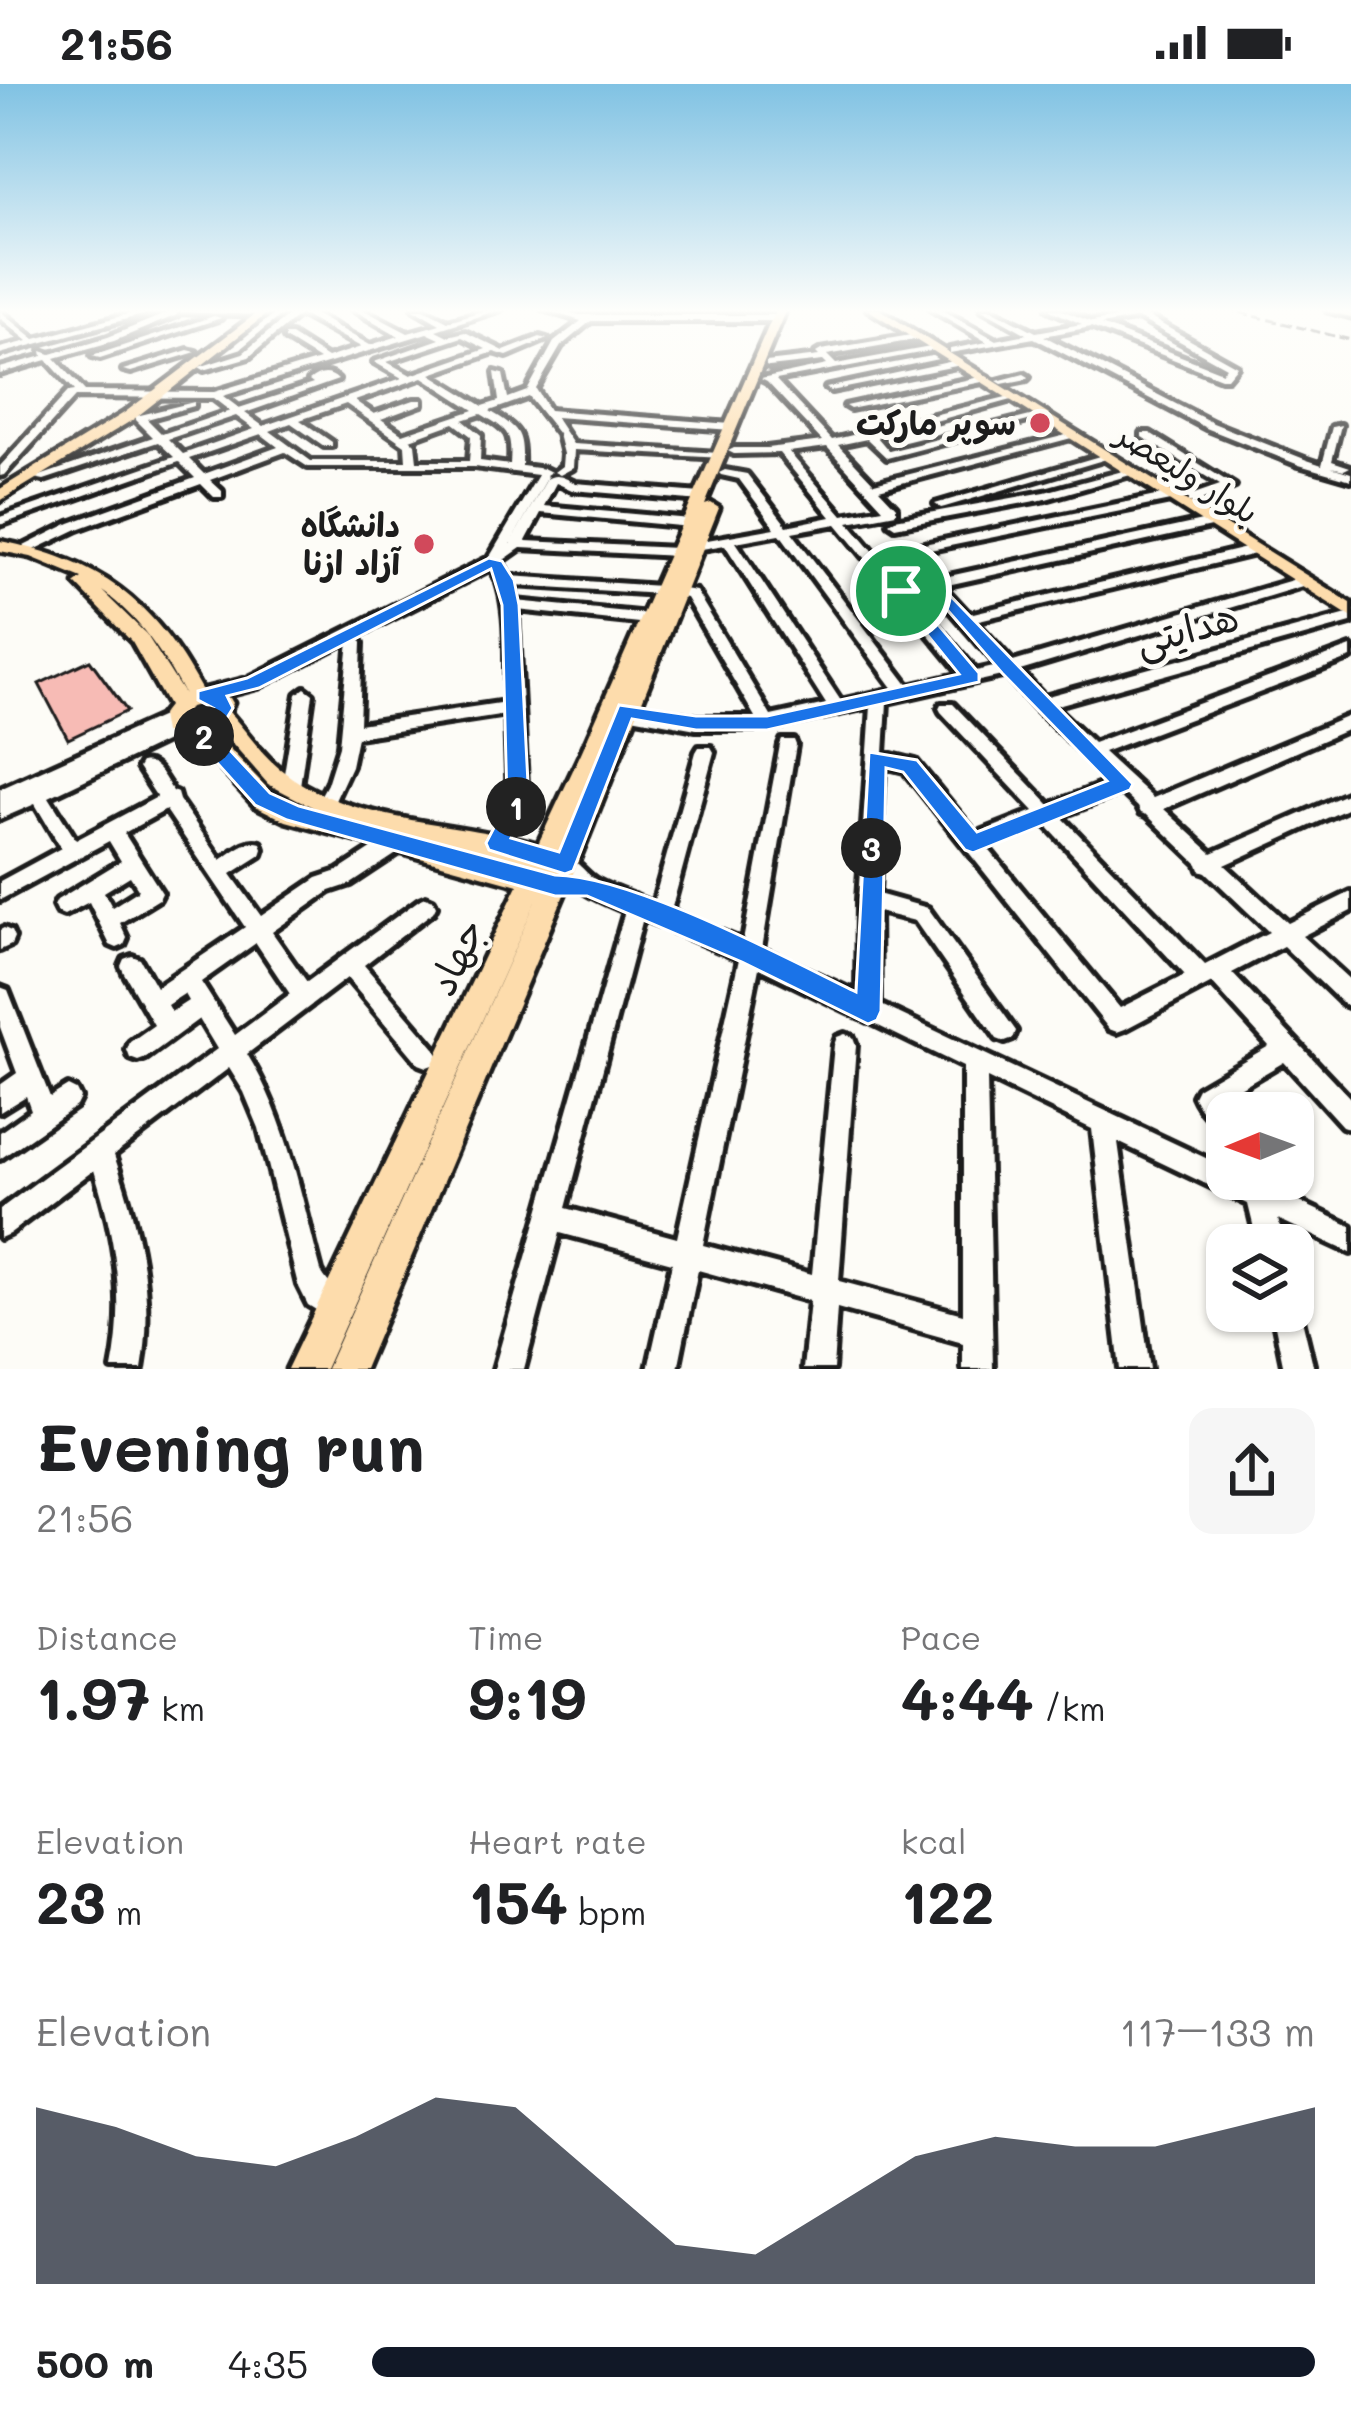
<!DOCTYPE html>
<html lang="en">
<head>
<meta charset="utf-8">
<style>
  body { margin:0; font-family:Mali,"Playpen Sans Arabic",sans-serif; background:#f6f6f6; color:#202124; height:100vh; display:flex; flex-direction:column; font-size:45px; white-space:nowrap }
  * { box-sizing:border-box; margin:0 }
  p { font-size:39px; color:#757577 }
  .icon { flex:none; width:66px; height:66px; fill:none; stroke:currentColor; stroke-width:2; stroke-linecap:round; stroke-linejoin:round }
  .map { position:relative; height:1285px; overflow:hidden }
  .drawer { display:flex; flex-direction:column; background:#fff; flex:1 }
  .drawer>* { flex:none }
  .needle { width:78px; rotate:269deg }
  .tools { position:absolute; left:1206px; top:1008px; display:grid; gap:24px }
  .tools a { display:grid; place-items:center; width:108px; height:108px; border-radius:24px; background:#fff; box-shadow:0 3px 9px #0004; font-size:60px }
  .pin { position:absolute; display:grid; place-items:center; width:102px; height:102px; color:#fff; margin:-51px; border:6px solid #fff; border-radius:50%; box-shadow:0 3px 12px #0007 }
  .km { position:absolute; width:60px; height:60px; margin:-30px; border-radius:50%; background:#222; color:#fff; font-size:33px; line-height:60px; text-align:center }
  .round { display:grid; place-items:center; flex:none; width:126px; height:126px; border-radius:24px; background:#f6f6f6 }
  .overview { display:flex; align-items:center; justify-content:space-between; height:204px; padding:0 36px }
  h1 { font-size:66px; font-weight:700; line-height:90px }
  .metrics { display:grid; grid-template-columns:repeat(3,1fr); gap:18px; height:204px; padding:12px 36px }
  .metrics div { display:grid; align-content:center }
  .metrics b { font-size:60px; font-weight:700 }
  .metrics small { font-size:33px; font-weight:400 }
  .metrics p { font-size:33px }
  .chart { height:336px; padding:24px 36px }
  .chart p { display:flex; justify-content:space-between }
  .chart svg { width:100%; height:216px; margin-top:12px; fill:#111827; opacity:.7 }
  ul { padding:0 36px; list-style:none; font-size:39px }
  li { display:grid; grid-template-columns:192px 144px 1fr; align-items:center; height:90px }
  li i { height:30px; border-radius:15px; background:#111827 }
  .status { display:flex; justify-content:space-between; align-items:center; height:84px; padding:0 60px; background:#fff; direction:ltr }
  .status svg { height:33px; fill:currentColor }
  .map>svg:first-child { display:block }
  .building { fill:#f7bbb5; stroke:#1c1c1c; stroke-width:3 }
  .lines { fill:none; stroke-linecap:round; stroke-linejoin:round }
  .minor-casing { stroke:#1c1c1c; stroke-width:10 }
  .major-casing { stroke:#1c1c1c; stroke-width:9 }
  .minor { fill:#fdfcf7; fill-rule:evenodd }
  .major { fill:#fddcac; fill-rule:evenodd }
  .rail { stroke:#1c1c1c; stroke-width:3; stroke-dasharray:10 4.5; stroke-linecap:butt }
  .route { fill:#1a73e8; stroke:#fff; stroke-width:3; fill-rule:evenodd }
  .poi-dot { fill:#d1495b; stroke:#fdfcf7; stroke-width:4.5 }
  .labels { text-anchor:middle; stroke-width:10; stroke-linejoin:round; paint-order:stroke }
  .far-poi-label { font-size:33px; font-weight:bold; fill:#1c1c1c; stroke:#fdfcf7; text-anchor:end }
  .far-street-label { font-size:33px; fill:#1c1c1c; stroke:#fdfcf7 }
  .street-label { font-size:39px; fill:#1c1c1c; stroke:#fdfcf7 }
</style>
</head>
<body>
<div class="status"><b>21:56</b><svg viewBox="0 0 49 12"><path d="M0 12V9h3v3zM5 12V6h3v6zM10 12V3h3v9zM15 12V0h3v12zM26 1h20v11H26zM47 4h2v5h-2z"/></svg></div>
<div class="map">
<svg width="1351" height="1285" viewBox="0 0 1351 1285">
  <rect width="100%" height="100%" fill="#fdfcf7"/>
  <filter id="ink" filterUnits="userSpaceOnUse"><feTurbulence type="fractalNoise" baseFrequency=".00833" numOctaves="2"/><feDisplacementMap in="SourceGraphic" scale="24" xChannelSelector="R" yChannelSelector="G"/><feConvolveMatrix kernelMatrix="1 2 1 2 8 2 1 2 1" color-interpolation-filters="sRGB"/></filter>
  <g filter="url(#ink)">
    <path class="building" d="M90 576 127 627 68 655 39 600Z"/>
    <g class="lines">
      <g class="minor-casing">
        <path id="minor" d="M147 225H242L269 228 265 231 178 228 177 231 114 257 55 274 85 307 214 308 319 276 285 255V251H291L327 274 361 263 300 230 249 273 204 286 199 283 243 269 296 225H305L370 261 399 252 352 225H362L408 249 440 240 414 225H424L448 237 489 225H501L436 246 448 252 465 248 504 267 540 253 547 255 507 272 494 268 431 290 483 322 499 317 495 288 503 290 508 314 527 307 554 258 581 237 543 225H556L579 231H776L780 234 776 237H591L561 262 536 305 549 326 731 340 736 343 731 346 555 333 573 360 719 369 723 370V374L574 366 573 384 560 391 554 388 562 382 563 370 558 350 529 313 490 327C519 345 523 347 522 382L545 385 551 388 546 391 548 393 510 460 546 396C555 388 565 394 575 399L701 409 707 413 701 417 572 406 556 399 544 422 690 435 696 439 690 443 541 429 526 457 677 464 684 468 677 472 521 464 501 478 510 492 660 502 667 506 660 510 514 501 516 517 648 530 655 535 648 540 517 526 527 719 504 765 497 767 490 765 488 759 509 719 506 630 357 653 351 682 332 723 326 725 320 723 317 718 327 700 339 662 349 556 258 603 205 617 197 611 199 607 247 595 489 474 538 391 474 383H308L285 368 210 396 222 407V413H214L201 400 78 445 30 468H20L18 465 70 439 195 394 179 378 0 441V433L174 373 158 358 44 396 34 394 153 353 136 336V332L194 318V322L147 335 162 350 230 327 213 314 75 313 4 391 0 392V382L68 308 75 307 47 276 0 290V284L43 272 42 267 51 270 108 253 170 228 156 227 0 270V264L28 257 0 234V227L35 255ZM427 249 440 255 374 278 402 294 263 342 245 329 338 296C329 287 319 289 309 297L313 300 239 324 223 312ZM462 253 486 265 411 291 387 278ZM423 293 474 326 403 350 381 335 422 320V316H414L374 330 355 317ZM346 320 405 361 406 377H311L270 347 291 339 324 362H332V358L300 336ZM481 330C509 347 512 348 510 381L480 377 481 351 463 336ZM236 332 254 345 183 370 168 355ZM454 339 471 352 469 377H417L415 360 410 355ZM261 350 278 363 204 390 189 375ZM491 484C511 516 505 580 506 618L359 640 362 559 360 555H351Z
          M931 225H941L996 256 1027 250 982 225H992L1036 248 1082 240 1048 225H1059L1092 238 1149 228 1147 232 1237 282 1227 294H1221L1091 243 1044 252 1213 339 1307 376 1322 381 1332 343 1341 341 1332 377 1350 383 1344 386 1331 383 1351 389V396L1299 381 1206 344 1034 254 950 269V265L987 258ZM1138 234 1226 283 1222 288 1101 241Z
          M214 232 221 234 100 274 92 272Z
          M917 250 921 253 920 255 827 271 836 280 936 262 941 265 776 296 832 356 1014 311 1019 314 877 353 889 367 1042 329 1047 332 887 374 867 355 838 361 874 399 1074 349 1079 352 879 405 896 423V429L849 438 876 470 1170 409 1176 413 1170 417 881 476 903 502 1211 435 1215 436V442L943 502 969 530 1254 462 1261 466 1259 469 975 537 1013 578 1299 494 1304 493 1311 497 1309 500 1020 587 1044 613 1351 529V539L1054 622 1093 659 1351 563V574L1103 668 1153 714 1351 631V644L1164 725 1212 769 1351 708V723L1225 781 1288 839 1351 808V827L1302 852 1351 897V923L1343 920 1283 862 1232 889 1351 1015V1045L1342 1042 1284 978 1223 1014 1236 1029H1227V1048C1213 1042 1199 1026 1193 1012L1197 1004 1269 962 1212 899 1125 945 1117 948 1109 945 904 687 884 682 878 810 928 824 1016 947 1013 955 1005 958 997 955 915 837 878 828 879 920 1227 1084V1095H1251L1351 1142V1169L1278 1135 1284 1161H1258L1248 1120 1118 1058 1150 1285H1120L1092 1045 987 994 993 1285H963V1259L837 1224 833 1285H803L810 1217 698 1186 678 1285H648L672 1179 560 1149 524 1285H494L625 827C597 815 573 806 555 780L558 774C577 771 583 789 598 797 615 806 635 812 653 820L696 668 699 663H711L714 668 671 827 743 857 780 661 782 656H794L796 661 762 865 857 909 858 816 871 622 767 645H696L626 632 618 626 626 620 696 633H755L686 514 672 511 670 508 677 504 696 507 771 632 826 620 725 461 696 466 690 462 696 458 775 444 739 395 721 391 719 389 725 386 747 390 787 442 831 433 779 369 734 370 728 367 734 364H767L822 357 767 298 761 295 827 281 823 277 769 283 766 282V278L819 272 816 269 821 266ZM827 363 883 424 843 431 789 368ZM837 440 961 590 909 602 792 448ZM780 450 894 605 841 617 736 458ZM931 505 998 582 976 587 910 509ZM1006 591 1035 624 1111 697 1050 721 953 620H941L939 624 941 628 1034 727 976 750 916 677 884 669 887 618ZM1122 708 1138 723 1141 729 1147 731 1198 780 1200 786 1206 788 1269 848 1205 881 1061 732ZM1044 739 1185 891 1120 924 986 762ZM643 834 739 875 677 1154 566 1124ZM759 884 963 983V1230L839 1197 856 961 853 953 845 950 837 953 834 961 812 1190 703 1161Z
          M188 266 196 268 131 288 123 286Z
          M958 276 963 279 961 281 831 307 826 304Z
          M1024 290 1029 293 1027 295 1002 300 997 297Z
          M984 292 987 293V297L850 325 845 322Z
          M1142 349H1150L1235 402 1196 418H1188V412L1220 401 1142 353Z
          M1103 371 1113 373 945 423 941 424 935 420Z
          M1130 385 1134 386V390L1046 415 895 443 889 439 895 435 1045 408Z
          M305 604 313 610 300 702 297 707H285L282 702 297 610Z
          M169 629 177 635 171 641 181 642 183 646 181 650 49 713 76 756 157 713 138 684 141 679C157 675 165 696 173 707L177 709 179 716 221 776C233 768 247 754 261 759L263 765 261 771 231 790 261 832 317 794 338 787 390 753 397 751 404 753 406 759 404 765 351 800 330 807 272 848 307 898 419 816 426 813 433 816 436 822 433 828 364 881 435 964 438 972 435 980 427 983 419 980 347 894 247 970C288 1036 301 1113 321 1187 328 1202 342 1208 348 1223L344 1233 334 1237 308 1221 298 1201 259 1044 244 1008 229 984 114 1071C138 1141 155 1211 142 1285H112C126 1217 115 1152 94 1086L9 1150 0 1154V1125L217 965 199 935 146 974 138 977 130 974 127 966 130 958 154 941 124 889 121 882 124 875 132 872 140 875 156 903 245 843 166 726 124 749 162 809 159 815 120 839 127 854 124 861 117 864 110 861 89 818 64 831 57 828 54 822 57 816 121 777 109 757 0 816V797L61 764 35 720 0 735V705ZM130 792 139 806 112 823 104 808ZM256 859 290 910 235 951 201 898ZM184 910 188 917 171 928 167 921Z
          M4 844 11 847 14 854 11 861 0 866V846Z
          M0 903 8 906 50 1013 68 1002 76 1006 80 1014 76 1022 0 1075V1048L31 1026 26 1012 0 1028V1001L17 989 0 943Z
          M1293 1216 1300 1227 1314 1285H1284L1272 1227H1293Z"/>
      </g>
      <g class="major-casing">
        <path id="major" d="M262 225H273L134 335 0 417V405L124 329Z
          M776 225H786L705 421 711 419 719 424 577 780 364 1285H326L540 808 325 1285H287L518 801 286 737 255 722 194 655 164 649 161 631 168 622 132 558 75 499 82 494 31 473 0 467V457C99 476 153 516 201 605L230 614 233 619 229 628C246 647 260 668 279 684 349 741 455 736 538 760L581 669ZM102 507C139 533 163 570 184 610L146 550ZM204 619 211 622 207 632 189 640 181 638 190 623ZM219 644 268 700 320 727 271 708 213 647ZM433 757 529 778 527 782Z
          M867 225H879L1351 519V533Z
          M1326 225 1351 227V233L1327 227Z"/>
      </g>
      <use href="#minor" class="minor"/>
      <use href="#major" class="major"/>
      <path class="rail" d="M1226 225 1351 256"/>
    </g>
  </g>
  <linearGradient id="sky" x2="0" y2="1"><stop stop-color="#80c2e3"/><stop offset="0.56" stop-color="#fefefb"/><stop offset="1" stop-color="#fefefb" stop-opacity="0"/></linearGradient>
  <rect width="1351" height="405" fill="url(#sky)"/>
  <path class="route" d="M489 474 502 477 514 496 519 521 529 719 511 754 559 768 619 621 696 632H767L959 590 892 507 934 495 1133 700 1130 706 973 769 965 766 903 688 886 684 881 927 877 936 868 940 742 878 587 812H555L287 736 255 721 192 651V640L213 624 198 616V607L247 594ZM491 485 502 521 507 719 486 759 489 766 565 790 573 787 632 635 696 646H767L979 598V589L912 510 930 506 1002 589 1107 697 977 748 917 676 869 668 856 908C782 872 632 792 555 791L299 722 270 709 212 647 222 642 233 624 227 612 259 604Z"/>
  <g class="poi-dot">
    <circle cx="1040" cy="339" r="12"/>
    <circle cx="424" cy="460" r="12"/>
  </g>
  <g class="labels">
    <g class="far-poi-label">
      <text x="1016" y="351">سوپر مارکت</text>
      <text x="400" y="453">دانشگاه<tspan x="400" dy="38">آزاد ازنا</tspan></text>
    </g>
    <g class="far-street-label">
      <text transform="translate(1188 389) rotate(32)" y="12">بلوار ولیعصر</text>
    </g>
    <g class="street-label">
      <text transform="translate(1187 545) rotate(-15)" y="14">هدایتی</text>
      <text transform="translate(456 873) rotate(-65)" y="14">جهاد</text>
    </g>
  </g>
</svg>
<div class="tools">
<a><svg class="needle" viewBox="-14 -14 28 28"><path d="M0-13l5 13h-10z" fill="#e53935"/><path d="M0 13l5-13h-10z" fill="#757577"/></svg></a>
<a><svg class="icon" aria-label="layers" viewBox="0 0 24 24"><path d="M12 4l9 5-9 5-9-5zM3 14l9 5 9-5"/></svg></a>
</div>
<div class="pin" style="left:901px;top:507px;background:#1e9e55"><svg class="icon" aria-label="arrive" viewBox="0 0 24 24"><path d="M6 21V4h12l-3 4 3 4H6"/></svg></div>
<b class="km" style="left:516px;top:723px">1</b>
<b class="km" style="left:204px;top:652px">2</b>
<b class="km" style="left:871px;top:764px">3</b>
</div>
<section class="drawer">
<div class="overview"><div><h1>Evening run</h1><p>21:56</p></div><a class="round"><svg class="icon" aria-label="share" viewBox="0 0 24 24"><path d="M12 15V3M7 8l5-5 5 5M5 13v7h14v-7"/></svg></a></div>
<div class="metrics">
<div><p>Distance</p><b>1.97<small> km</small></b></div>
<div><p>Time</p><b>9:19</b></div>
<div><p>Pace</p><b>4:44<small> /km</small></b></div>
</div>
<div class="metrics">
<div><p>Elevation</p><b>23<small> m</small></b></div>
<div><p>Heart rate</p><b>154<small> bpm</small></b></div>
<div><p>kcal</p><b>122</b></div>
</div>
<div class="chart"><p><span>Elevation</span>117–133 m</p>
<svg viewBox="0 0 160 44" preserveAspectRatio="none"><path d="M0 44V8L10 12L20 18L30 20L40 14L50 6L60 8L70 22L80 36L90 38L100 28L110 18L120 14L130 16L140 16L150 12L160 8V44z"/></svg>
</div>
<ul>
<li><b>500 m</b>4:35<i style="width:100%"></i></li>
</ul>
</section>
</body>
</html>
